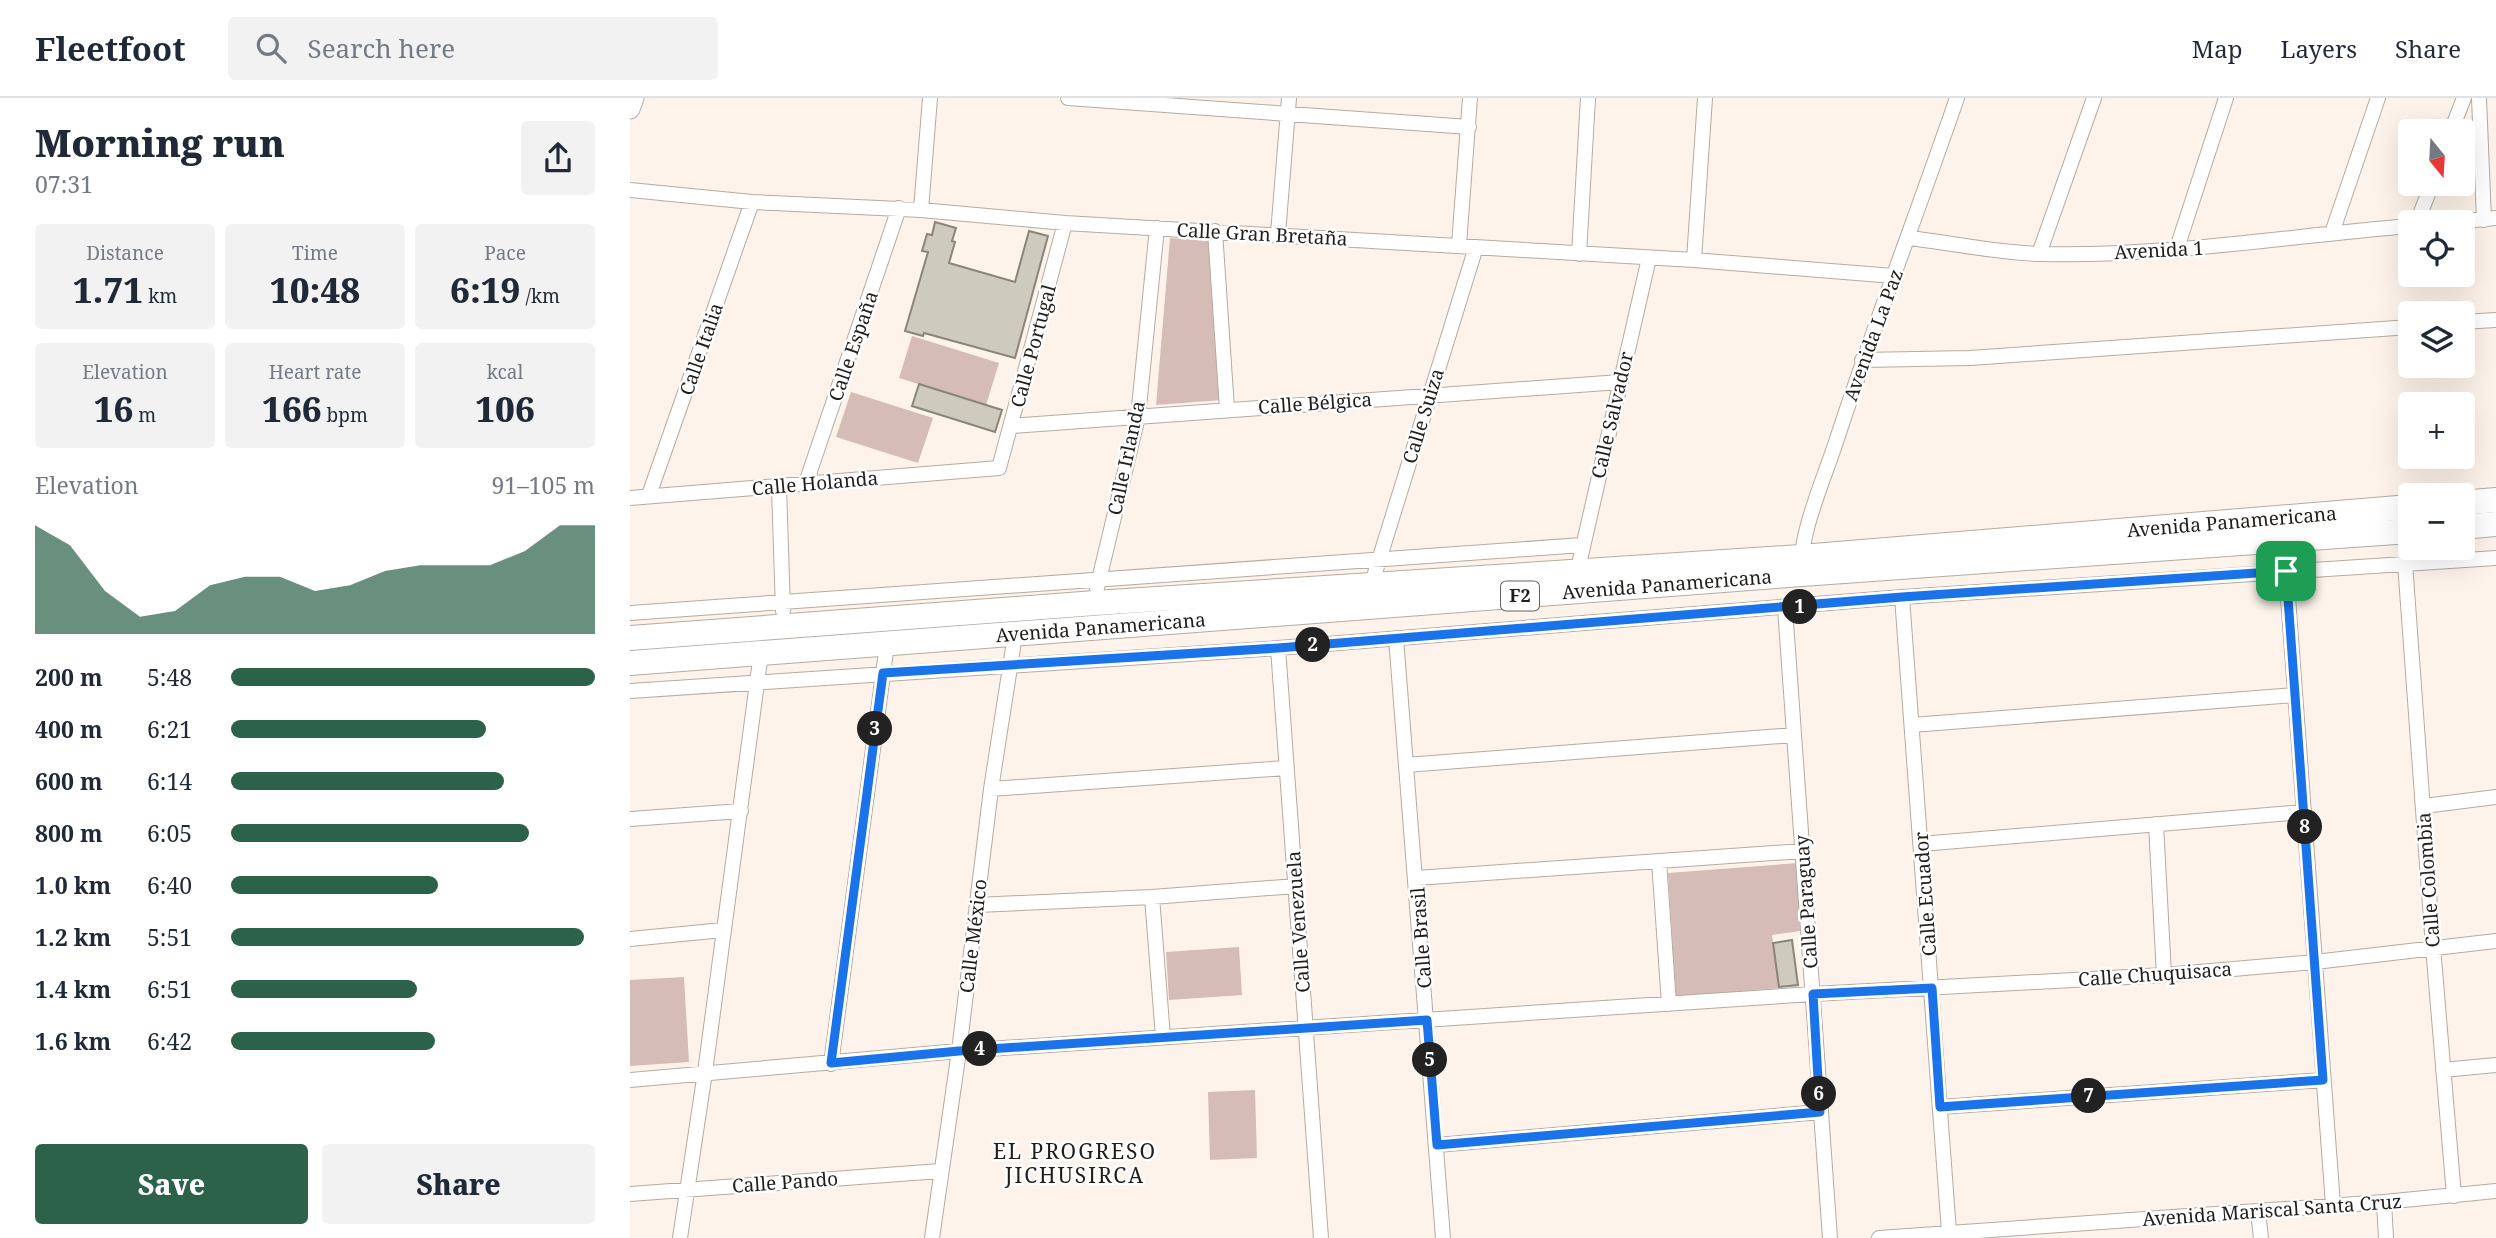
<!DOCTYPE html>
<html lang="en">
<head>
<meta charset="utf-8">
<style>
  body { margin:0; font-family:"Noto Serif",serif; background:#f2f2f3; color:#1f2937; height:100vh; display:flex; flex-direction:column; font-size:26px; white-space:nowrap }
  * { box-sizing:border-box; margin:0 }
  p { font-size:23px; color:#747a83 }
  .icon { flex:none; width:38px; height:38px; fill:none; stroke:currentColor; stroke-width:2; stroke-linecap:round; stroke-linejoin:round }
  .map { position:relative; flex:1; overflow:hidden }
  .drawer { display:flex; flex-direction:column; background:#fff; width:630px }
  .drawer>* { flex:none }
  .needle { width:46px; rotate:162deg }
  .tools { position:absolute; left:1768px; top:21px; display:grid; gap:14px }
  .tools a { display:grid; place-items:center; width:77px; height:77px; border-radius:7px; background:#fff; box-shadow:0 7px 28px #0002; font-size:35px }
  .pin { position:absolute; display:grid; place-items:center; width:60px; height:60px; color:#fff; margin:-30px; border-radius:14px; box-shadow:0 4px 10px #0006 }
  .km { position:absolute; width:35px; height:35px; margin:-18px; border-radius:50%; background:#222; color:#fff; font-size:19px; line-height:35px; text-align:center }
  .round { display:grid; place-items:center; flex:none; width:74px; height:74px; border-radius:7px; background:#f2f2f3 }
  .overview { display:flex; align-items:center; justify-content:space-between; height:119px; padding:0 35px }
  h1 { font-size:38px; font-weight:800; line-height:52px }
  .figures { display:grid; grid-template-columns:repeat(3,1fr); gap:10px; height:119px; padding:7px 35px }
  .figures div { display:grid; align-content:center; border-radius:7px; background:#f2f2f3; text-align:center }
  .figures b { font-size:35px; font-weight:800 }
  .figures small { font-size:19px; font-weight:400 }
  .figures p { font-size:19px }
  .chart { height:196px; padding:14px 35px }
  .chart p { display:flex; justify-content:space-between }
  .chart svg { width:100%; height:126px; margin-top:7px; fill:#2b6249; opacity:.7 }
  .primary-button { display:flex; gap:14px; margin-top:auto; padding:14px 35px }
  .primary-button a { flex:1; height:80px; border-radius:7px; background:#2b6249; color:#fff; font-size:28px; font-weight:800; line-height:80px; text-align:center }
  .primary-button a+a { background:#f2f2f3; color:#1f2937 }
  ul { padding:0 35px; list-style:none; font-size:23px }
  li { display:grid; grid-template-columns:112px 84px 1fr; align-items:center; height:52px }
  li i { height:18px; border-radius:9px; background:#2b6249 }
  header { display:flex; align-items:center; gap:42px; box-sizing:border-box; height:98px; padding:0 35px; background:#fff; border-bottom:2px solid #e0e1e3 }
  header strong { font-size:33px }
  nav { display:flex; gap:38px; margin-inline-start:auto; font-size:24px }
  .search { width:490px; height:63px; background:#f2f2f3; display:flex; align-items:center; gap:18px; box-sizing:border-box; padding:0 24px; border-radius:7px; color:#747a83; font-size:26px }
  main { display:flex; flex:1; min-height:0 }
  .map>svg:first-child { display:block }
  .green { fill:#d5bcb7 }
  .building { fill:#cfcabe; stroke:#8a857b; stroke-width:2 }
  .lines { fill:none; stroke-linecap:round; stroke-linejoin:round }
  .minor-casing { stroke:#b4aba2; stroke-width:16 }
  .tertiary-casing { stroke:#b4aba2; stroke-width:21 }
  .trunk-casing { stroke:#b4aba2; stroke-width:26 }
  .minor { stroke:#fff; stroke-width:14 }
  .tertiary { stroke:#fff; stroke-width:19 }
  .trunk { stroke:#fff; stroke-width:24 }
  .route-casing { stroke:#fff; stroke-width:14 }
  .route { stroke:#1a73e8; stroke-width:9 }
  .labels { text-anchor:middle; stroke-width:5; stroke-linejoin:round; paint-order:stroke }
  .shield { fill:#fff; stroke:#64625f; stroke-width:2 }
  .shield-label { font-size:18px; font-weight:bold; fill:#211e1a }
  .street-label { font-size:19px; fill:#211e1a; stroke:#fff }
  .neighbourhood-label { font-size:21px; letter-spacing:2px; fill:#211e1a; stroke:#fff }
</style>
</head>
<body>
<header>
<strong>Fleetfoot</strong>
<div class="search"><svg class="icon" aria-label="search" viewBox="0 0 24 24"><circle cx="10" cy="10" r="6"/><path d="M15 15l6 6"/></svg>Search here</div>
<nav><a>Map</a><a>Layers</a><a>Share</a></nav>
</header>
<main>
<section class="drawer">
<div class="overview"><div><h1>Morning run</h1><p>07:31</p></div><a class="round"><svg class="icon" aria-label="share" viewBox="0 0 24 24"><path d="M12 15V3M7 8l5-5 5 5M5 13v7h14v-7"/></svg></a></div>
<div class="figures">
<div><p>Distance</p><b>1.71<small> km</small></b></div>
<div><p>Time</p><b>10:48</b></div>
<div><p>Pace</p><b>6:19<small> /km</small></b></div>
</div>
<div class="figures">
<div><p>Elevation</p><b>16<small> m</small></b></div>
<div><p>Heart rate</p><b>166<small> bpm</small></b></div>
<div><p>kcal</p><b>106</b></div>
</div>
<div class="chart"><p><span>Elevation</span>91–105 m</p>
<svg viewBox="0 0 160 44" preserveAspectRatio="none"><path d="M0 44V6L10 13L20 29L30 38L40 36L50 27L60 24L70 24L80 29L90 27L100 22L110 20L120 20L130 20L140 15L150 6L160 6V44z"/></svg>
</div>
<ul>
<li><b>200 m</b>5:48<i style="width:100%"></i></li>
<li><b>400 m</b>6:21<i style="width:70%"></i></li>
<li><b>600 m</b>6:14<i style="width:75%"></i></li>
<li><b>800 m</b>6:05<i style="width:82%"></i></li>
<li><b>1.0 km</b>6:40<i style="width:57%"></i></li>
<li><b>1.2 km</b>5:51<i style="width:97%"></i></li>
<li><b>1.4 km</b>6:51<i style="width:51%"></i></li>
<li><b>1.6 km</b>6:42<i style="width:56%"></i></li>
</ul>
<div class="primary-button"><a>Save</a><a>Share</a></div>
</section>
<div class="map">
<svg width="1866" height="1140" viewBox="0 0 1866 1140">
  <rect width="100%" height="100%" fill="#fdf3ea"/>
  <path class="green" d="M540 140 581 143 592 302 526 307Z
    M282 238 369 265 356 307 269 280Z
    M221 294 303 320 288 365 206 339Z
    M1168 765 1170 833 1142 837 1149 890 1046 899 1038 775Z
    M609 849 612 897 539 902 536 854Z
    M54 879 59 964 0 968V882Z
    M625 992 627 1060 580 1062 578 994Z"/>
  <path class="building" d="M305 124 326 130 322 143 325 144 319 165 385 184 399 133 418 138 385 260 294 235 293 238 275 233 298 154 292 153 297 136 302 137Z
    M289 286 372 312 365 334 282 308Z
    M1162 842 1168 887 1149 889 1143 845Z"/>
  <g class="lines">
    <g class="minor-casing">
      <path id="minor" d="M438 0 839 29
        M1849 0 1854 122
        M1821 33 1834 0
        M0 92 122 104 291 112 435 125 1064 162 1264 178
        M291 112 300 0
        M1787 124 1802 86
        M1825 124 1866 120
        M585 133 597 311
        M1702 135 1748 0
        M648 136 659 0
        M1279 140C1322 145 1368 155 1411 156 1535 159 1657 138 1780 128
        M829 147 840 0
        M1546 153 1596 0
        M949 156 958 0
        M1409 156 1464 0
        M1064 162 1075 0
        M1832 224 1866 222
        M1232 262 1340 260 1780 229
        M381 328 990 284
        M176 385 269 110
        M149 389 153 513
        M19 397 122 104
        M0 400 369 370 435 125
        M1172 464C1171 434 1195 377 1205 347 1243 230 1287 116 1327 0
        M1775 465 1803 849 1824 1098
        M1656 473 1703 1107
        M947 475 1019 160
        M741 488 846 149
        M467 490 508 319 527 130
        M1272 499 1319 1134
        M1155 510 1200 1140
        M0 515 952 447
        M766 540 813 1140
        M648 550 691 1140
        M0 593 648 550 1272 499 1866 460
        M1282 627 1665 597
        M776 667 1164 637
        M361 691 656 670
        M1794 708 1866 699
        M0 721 111 713
        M1526 726 1534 877
        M1291 746 1674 714
        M1029 763 1039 906
        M786 780 1173 753
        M522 799 533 939
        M347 807 522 799 666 788
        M0 841 93 832
        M201 966 257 546
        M1813 972 1866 967
        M0 982 329 953 1183 896 1534 877 1685 864 1866 843
        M1310 1009 1693 982
        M807 1047 1190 1014
        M0 1096 310 1073
        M1754 1104 1756 1140
        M1628 1113 1631 1140
        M50 1140 75 974 131 555
        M302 1140 329 953 361 691 385 537
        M1249 1140 1754 1104 1866 1093"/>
    </g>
    <g class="tertiary-casing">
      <path id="tertiary" d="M0 11 4 0"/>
    </g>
    <g class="trunk-casing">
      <g id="trunk">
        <path d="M1832 405 1866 402"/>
        <path d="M1832 429 1866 426"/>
        <path id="s1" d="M0 540 465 505 1171 459 1780 409"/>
        <path id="s2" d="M0 565 1172 476 1780 433"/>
      </g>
    </g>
    <use href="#minor" class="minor"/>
    <use href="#tertiary" class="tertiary"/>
    <use href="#trunk" class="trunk"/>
  </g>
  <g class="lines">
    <g class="route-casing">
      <path id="route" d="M1656 473 1693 982 1310 1009 1302 890 1183 896 1190 1014 807 1047 797 922 329 953 201 965 253 575 648 550 1272 499Z"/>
    </g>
    <use href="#route" class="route"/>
  </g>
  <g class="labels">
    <rect class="shield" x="871" y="483.5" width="38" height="29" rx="5"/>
    <g class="shield-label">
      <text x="890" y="504">F2</text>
    </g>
    <g class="street-label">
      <text transform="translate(632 136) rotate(3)" y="7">Calle Gran Bretaña</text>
      <text transform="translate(1529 152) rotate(-3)" y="7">Avenida 1</text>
      <text transform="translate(1243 237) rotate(-70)" y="7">Avenida La Paz</text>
      <text transform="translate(223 248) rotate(-71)" y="7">Calle España</text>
      <text transform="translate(403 248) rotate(-75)" y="7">Calle Portugal</text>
      <text transform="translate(71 251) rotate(-71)" y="7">Calle Italia</text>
      <text transform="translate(685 305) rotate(-4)" y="7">Calle Bélgica</text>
      <text transform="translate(982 317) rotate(-77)" y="7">Calle Salvador</text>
      <text transform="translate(793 318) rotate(-73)" y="7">Calle Suiza</text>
      <text transform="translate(496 360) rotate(-78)" y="7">Calle Irlanda</text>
      <text transform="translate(185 385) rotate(-5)" y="7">Calle Holanda</text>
      <text dy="7" stroke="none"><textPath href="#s1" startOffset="1606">Avenida Panamericana</textPath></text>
      <text dy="7" stroke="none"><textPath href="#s2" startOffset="1040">Avenida Panamericana</textPath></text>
      <text dy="7" stroke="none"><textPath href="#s2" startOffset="472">Avenida Panamericana</textPath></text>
      <text transform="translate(1798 782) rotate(-94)" y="7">Calle Colombia</text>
      <text transform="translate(1295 796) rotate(-94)" y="7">Calle Ecuador</text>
      <text transform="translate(1176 804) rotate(-94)" y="7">Calle Paraguay</text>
      <text transform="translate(668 824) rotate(-94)" y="7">Calle Venezuela</text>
      <text transform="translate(343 838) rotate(-83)" y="7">Calle México</text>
      <text transform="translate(791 840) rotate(-94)" y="7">Calle Brasil</text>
      <text transform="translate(1525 876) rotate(-4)" y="7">Calle Chuquisaca</text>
      <text transform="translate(155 1084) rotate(-4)" y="7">Calle Pando</text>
      <text transform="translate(1642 1112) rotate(-4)" y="7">Avenida Mariscal Santa Cruz</text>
    </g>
    <g class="neighbourhood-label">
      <text x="445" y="1061">EL PROGRESO<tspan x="445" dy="24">JICHUSIRCA</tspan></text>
    </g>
  </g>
</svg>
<div class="tools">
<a><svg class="needle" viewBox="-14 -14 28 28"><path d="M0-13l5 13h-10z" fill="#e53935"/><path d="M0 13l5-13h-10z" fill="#747a83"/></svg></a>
<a><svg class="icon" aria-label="locate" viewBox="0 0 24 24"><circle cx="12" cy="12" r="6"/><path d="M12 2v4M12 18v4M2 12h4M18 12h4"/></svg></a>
<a><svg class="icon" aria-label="layers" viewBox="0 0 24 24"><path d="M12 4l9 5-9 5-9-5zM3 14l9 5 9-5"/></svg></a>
<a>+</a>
<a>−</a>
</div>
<div class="pin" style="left:1656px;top:473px;background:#1e9e55"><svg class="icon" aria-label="arrive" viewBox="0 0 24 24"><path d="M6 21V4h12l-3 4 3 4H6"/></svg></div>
<b class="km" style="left:1170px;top:509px">1</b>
<b class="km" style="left:683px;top:547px">2</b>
<b class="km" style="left:245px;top:631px">3</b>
<b class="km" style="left:350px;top:951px">4</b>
<b class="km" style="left:800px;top:962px">5</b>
<b class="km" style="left:1189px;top:996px">6</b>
<b class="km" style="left:1459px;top:998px">7</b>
<b class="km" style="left:1675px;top:729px">8</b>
</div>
</main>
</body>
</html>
